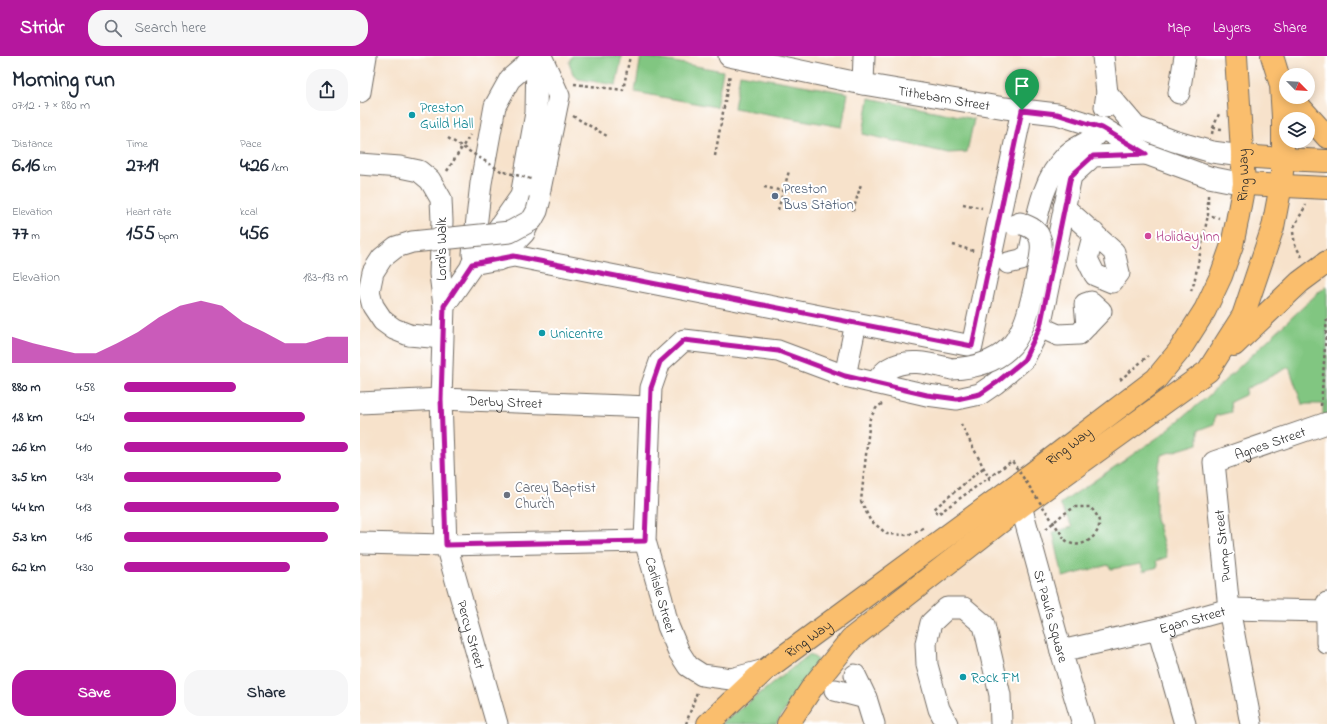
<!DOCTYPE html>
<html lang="en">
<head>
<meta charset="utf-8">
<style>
  body { margin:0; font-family:"Indie Flower",sans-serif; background:#f6f6f7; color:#1f2937; height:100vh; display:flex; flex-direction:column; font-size:15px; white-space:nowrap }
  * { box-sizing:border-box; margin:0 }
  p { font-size:13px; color:#747a83 }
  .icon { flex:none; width:22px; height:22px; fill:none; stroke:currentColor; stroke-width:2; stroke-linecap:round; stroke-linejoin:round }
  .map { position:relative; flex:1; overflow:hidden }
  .drawer { display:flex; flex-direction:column; background:#fff; width:360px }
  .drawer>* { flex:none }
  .needle { width:26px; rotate:114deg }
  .tools { position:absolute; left:919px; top:12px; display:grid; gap:8px }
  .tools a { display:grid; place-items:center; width:36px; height:36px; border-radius:50%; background:#fff; box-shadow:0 2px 10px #0003; font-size:20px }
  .pin { position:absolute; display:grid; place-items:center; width:34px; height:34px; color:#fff; margin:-41px -17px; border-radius:50% 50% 50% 0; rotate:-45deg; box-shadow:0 0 4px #0007 }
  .pin .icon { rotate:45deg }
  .round { display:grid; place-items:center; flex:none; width:42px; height:42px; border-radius:16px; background:#f6f6f7 }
  .overview { display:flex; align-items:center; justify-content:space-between; height:68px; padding:0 12px }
  h1 { font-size:22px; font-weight:800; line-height:30px }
  .metrics { display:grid; grid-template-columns:repeat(3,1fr); gap:6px; height:68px; padding:4px 12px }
  .metrics div { display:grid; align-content:center }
  .metrics b { font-size:20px; font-weight:800 }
  .metrics small { font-size:11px; font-weight:400 }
  .metrics p { font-size:11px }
  .chart { height:112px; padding:8px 12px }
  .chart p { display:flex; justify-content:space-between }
  .chart svg { width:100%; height:72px; margin-top:4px; fill:#b5179e; opacity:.7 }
  .action { display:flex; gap:8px; margin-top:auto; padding:8px 12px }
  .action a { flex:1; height:46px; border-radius:16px; background:#b5179e; color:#fff; font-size:16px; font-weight:800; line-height:46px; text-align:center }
  .action a+a { background:#f6f6f7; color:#1f2937 }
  ul { padding:0 12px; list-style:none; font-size:13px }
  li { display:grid; grid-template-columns:64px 48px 1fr; align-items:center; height:30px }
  li i { height:10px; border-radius:5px; background:#b5179e }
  header { display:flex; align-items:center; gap:24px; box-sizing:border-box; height:56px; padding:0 20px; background:#b5179e; color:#fff }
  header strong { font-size:19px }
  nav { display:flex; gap:22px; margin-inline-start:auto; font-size:14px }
  .search { width:280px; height:36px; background:#f6f6f7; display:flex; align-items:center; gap:10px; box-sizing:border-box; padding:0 14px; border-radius:16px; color:#747a83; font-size:15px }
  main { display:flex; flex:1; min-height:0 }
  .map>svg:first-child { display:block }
  .green { fill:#81c681; stroke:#567856 }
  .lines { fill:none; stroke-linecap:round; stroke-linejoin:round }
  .minor-casing { stroke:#726b63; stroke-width:23 }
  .highway-casing { stroke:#726b63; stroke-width:24 }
  .path { stroke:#726b63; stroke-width:2.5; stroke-dasharray:3 3; stroke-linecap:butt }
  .minor { stroke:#fff; stroke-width:21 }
  .highway { stroke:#fabe6d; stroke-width:22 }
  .minor-bridge-casing { stroke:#726b63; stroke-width:23; stroke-linecap:butt }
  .path-bridge { stroke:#726b63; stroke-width:2.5; stroke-dasharray:3 3; stroke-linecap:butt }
  .minor-bridge { stroke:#fff; stroke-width:21 }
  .route-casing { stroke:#fff; stroke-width:8 }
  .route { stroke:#b5179e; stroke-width:5 }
  .culture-dot { fill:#0f9aa8; stroke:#fff; stroke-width:1.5 }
  .service-dot { fill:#5c6f8a; stroke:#fff; stroke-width:1.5 }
  .hotel-dot { fill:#d1479c; stroke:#fff; stroke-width:1.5 }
  .worship-dot { fill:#6b7280; stroke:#fff; stroke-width:1.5 }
  .labels { text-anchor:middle; stroke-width:4; stroke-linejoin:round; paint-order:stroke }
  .street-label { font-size:14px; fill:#2b2b2b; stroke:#fff }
  .culture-label { font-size:14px; fill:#0d838f; stroke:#fff; text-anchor:start }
  .service-label { font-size:14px; fill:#4e5e75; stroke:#fff; text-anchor:start }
  .hotel-label { font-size:14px; fill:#b23c85; stroke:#fff; text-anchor:start }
  .worship-label { font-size:14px; fill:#5b616d; stroke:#fff; text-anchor:start }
</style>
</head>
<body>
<header>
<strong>Stridr</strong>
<div class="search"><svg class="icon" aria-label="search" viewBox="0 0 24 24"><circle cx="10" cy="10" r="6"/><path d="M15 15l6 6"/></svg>Search here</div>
<nav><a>Map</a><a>Layers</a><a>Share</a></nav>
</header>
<main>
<section class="drawer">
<div class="overview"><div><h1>Morning run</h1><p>07:12 · 7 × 880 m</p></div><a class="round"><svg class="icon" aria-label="share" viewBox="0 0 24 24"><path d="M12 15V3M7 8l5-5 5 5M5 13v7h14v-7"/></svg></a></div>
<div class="metrics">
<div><p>Distance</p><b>6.16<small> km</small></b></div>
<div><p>Time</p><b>27:19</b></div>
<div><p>Pace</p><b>4:26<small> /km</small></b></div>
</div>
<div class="metrics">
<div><p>Elevation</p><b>77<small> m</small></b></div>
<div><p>Heart rate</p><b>155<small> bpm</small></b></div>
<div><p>kcal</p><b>456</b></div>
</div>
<div class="chart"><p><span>Elevation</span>183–193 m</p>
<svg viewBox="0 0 160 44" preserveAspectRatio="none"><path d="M0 44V28L10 32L20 35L30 38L40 38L50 32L60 25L70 16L80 9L90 6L100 9L110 19L120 25L130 32L140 32L150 28L160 28V44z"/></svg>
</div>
<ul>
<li><b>880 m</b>4:58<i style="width:50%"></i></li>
<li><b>1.8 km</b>4:24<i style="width:81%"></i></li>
<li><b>2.6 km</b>4:10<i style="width:100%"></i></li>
<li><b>3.5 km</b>4:34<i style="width:70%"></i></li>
<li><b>4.4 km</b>4:13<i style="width:96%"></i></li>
<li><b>5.3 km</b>4:16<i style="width:91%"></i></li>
<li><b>6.2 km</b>4:30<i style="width:74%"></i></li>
</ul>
<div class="action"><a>Save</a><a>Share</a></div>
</section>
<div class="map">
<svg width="967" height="668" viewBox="0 0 967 668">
  <rect width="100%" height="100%" fill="#fff"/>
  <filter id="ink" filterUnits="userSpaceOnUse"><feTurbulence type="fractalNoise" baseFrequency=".025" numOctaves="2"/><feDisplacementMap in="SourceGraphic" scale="8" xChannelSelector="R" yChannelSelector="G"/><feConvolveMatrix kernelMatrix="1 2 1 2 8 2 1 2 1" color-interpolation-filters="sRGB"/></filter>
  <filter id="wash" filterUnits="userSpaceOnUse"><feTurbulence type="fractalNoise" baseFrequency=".012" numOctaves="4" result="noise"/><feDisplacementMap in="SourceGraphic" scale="16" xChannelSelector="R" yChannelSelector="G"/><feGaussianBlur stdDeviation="0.9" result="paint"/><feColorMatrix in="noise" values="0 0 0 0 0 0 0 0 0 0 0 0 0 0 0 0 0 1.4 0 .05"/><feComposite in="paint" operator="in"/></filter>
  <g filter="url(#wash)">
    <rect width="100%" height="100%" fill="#f7e2cb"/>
    <path class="green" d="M212 0H262L256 29 218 23 213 18 209 6Z
      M281 0 363 15 356 51 275 36Z
      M380 18 488 37 482 71 374 52Z
      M509 42 614 63 607 96 588 97 503 78Z
      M967 230V359L963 361V348H942L929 311 886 333 885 339 870 346 871 356 855 360 854 368 838 374V388L801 399 796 425V462L807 501 796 505 798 511 783 515 781 508 751 513 748 509 703 521 693 476 712 471 700 448 800 380 846 342 959 236Z
      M450 598 458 604 416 668H361Z"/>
  </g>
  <g filter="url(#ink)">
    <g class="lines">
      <g class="minor-casing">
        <g id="minor">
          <path id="s1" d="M369 0 503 28 645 52 697 58 742 72 786 98 849 121 884 128"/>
          <path d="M743 0 747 37 745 51"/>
          <path d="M503 28 504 0"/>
          <path d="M0 36 6 0"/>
          <path d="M747 37 776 71 814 85 852 96 882 100"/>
          <path d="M819 37 825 0"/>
          <path id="s2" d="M0 108 40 111 59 115 70 124 81 143 82 165 80 218 84 250 81 343 86 489 137 668"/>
          <path d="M704 151 754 196 759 217 752 226 735 219 727 203 734 177"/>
          <path d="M113 198 121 127 135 50 150 23 165 10 172 0"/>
          <path d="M138 204 164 177 177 148 199 40 181 0"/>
          <path d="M648 207 661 204 669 199C677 165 680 126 706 100 712 93 721 90 729 85 734 81 738 76 742 72"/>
          <path d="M112 208 154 200 612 290 662 54"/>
          <path d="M84 250 161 140 176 57 177 0"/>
          <path d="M680 271 698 279 719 278 741 255 731 246 725 248 727 270"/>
          <path d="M49 279 82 282"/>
          <path d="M485 320 496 267"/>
          <path d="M515 327C519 322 523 316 528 313 547 301 571 308 592 313"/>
          <path id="s3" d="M0 347 81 343 290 351"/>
          <path id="s4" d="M661 450 701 595 723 668"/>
          <path d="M0 487 86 489 285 485"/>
          <path d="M967 547V587"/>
          <path d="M798 573 825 668"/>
          <path id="s5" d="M701 595 798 573 869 553 966 555"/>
          <path d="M405 614 371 623 342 619 328 610 319 596 308 570 302 544 285 485 291 332 300 306 324 284 418 295 485 320 567 339 597 343 620 338 636 327 664 303 680 271 711 120 733 100 786 98"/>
          <path d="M495 619 506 642 514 668"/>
          <path d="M475 634 506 642"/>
          <path d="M587 668 579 653 567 609 566 587 571 567 587 552H604L624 569 640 639 641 668"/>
          <path id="s6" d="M891 668 869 553 854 406 967 367"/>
        </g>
      </g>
      <g class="highway-casing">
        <g id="highway">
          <path d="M931 41 967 81"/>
          <path d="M882 100 923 103 967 105"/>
          <path d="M884 128 967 132"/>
          <path d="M874 289 940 226 967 206"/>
          <path id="s7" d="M348 668 405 614 674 416 796 323 819 295 845 254 861 220 872 189 877 165 884 128 876 0"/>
          <path d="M428 668 453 630 491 583 661 450 848 315 883 260 913 171 921 129 923 103V61L921 29 912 0"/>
        </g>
      </g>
      <path class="path" d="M214 28 263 34 270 0
        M213 60 247 80
        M853 72 862 73
        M852 78 853 72 859 58
        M355 100 370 18
        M87 115 110 79
        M404 131 423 135
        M848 139V159L859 162
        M603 148 622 152
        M418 154 429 115
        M493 155 501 128
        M934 171 946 149
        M933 176 935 189 942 201
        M593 189 614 195
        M831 235 834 227 848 159
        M760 324 788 300
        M522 348 517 351 510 362 501 445 510 464 527 478 548 479 563 472
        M961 350 967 261
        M601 368 630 424
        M686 473 702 459 715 451H730C735 456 740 462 739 470 736 485 714 496 704 482
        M326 668 337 636"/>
      <use href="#minor" class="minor"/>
      <use href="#highway" class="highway"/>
      <g class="minor-bridge-casing">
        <path id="minor-bridge" d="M49 279 34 273 23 265 13 250 9 235 13 216 22 202 36 191 52 186 150 176 172 164 177 155 180 143
          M592 313C612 312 633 307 648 293 654 288 660 277 663 270 669 258 683 199 681 187 681 184 679 180 678 178 674 172 667 170 660 167L655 169"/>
      </g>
      <path class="path-bridge" d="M88 82 141 115 171 123
        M623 412 574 453 578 458 652 405 704 482"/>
      <use href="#minor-bridge" class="minor-bridge"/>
    </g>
  </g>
  <g class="lines" filter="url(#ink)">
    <g class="route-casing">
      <path id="route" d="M662 54 697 58 742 72 786 98 733 100 711 120 680 271 664 304 636 327 620 338 597 343 567 339 485 320 418 295 324 284 300 306 291 332 285 485 86 489 81 343 84 250 112 208 154 200 612 290Z"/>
    </g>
    <use href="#route" class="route"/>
  </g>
  <g class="culture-dot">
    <circle cx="52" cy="59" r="4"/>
    <circle cx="182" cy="277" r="4"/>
    <circle cx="603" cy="621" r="4"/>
  </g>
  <circle class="service-dot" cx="415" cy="140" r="4"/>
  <circle class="hotel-dot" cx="788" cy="180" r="4"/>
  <circle class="worship-dot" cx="147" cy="439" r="4"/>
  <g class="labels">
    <g class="street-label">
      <text dy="5" stroke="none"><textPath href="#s1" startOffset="219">Tithebarn Street</textPath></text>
      <text dy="5" stroke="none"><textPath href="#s7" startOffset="792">Ring Way</textPath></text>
      <text transform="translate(81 193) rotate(-90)" y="5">Lord's Walk</text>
      <text dy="5" stroke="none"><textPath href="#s3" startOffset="145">Derby Street</textPath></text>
      <text dy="5" stroke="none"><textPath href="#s6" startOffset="324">Agnes Street</textPath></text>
      <text dy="5" stroke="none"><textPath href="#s7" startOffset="456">Ring Way</textPath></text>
      <text transform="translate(862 490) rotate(-96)" y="5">Pump Street</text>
      <text transform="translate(301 539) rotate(74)" y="5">Carlisle Street</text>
      <text dy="5" stroke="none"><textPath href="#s4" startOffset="114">St Paul's Square</textPath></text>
      <text dy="5" stroke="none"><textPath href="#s5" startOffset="135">Egan Street</textPath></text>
      <text dy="5" stroke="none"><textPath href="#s2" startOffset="535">Percy Street</textPath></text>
      <text dy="5" stroke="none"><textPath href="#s7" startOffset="132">Ring Way</textPath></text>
    </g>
    <g class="culture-label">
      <text x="60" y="56">Preston<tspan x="60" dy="16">Guild Hall</tspan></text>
      <text x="190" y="282">Unicentre</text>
      <text x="611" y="626">Rock FM</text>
    </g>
    <g class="service-label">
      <text x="423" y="137">Preston<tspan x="423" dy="16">Bus Station</tspan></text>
    </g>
    <g class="hotel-label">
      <text x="796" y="185">Holiday Inn</text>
    </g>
    <g class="worship-label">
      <text x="155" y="436">Carey Baptist<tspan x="155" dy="16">Church</tspan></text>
    </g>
  </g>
</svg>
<div class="tools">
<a><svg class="needle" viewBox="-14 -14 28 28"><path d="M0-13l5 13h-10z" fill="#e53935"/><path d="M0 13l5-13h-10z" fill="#747a83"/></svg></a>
<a><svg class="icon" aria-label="layers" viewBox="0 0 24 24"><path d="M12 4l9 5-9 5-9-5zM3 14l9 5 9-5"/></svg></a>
</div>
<div class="pin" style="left:662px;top:54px;background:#1e9e55"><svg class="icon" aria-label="arrive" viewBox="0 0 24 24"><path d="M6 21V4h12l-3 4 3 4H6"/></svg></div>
</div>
</main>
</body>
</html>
